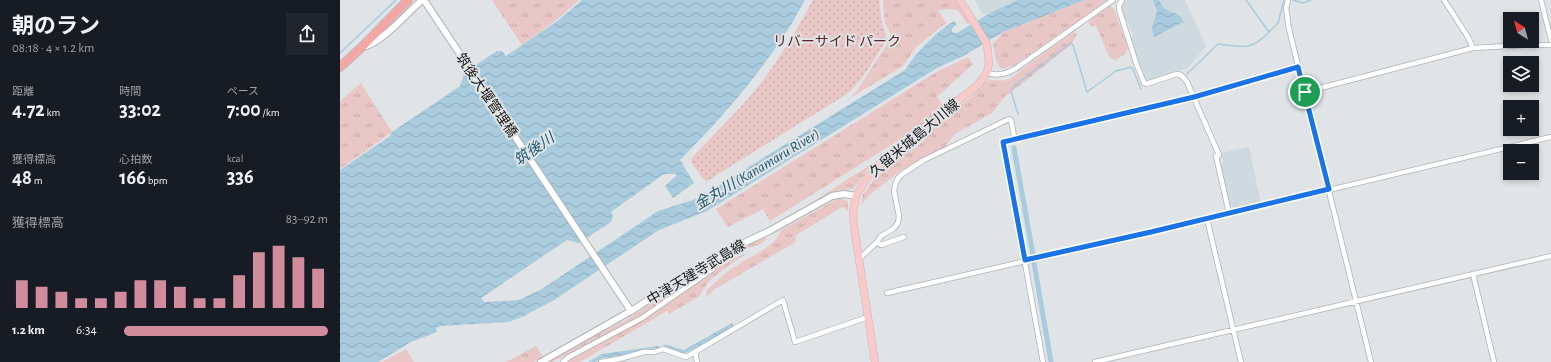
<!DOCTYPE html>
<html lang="ja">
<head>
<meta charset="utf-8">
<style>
  body { margin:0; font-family:"Alegreya Sans","Noto Sans JP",sans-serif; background:#20242c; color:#f1f3f6; height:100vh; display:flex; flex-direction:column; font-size:15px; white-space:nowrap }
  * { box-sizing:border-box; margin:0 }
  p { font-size:13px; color:#9ea1a6 }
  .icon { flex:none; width:22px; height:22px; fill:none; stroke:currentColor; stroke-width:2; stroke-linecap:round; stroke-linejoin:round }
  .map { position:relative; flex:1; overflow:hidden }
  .panel { display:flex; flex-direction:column; background:#171b24; width:340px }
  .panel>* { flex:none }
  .needle { width:26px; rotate:324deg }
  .controls { position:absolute; left:1163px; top:12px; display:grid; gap:8px }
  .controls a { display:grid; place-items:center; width:36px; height:36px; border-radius:0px; background:#171b24; box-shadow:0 2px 6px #0003; font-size:20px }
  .pin { position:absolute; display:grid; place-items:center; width:34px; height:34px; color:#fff; margin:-17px; border:2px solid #fff; border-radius:50%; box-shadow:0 1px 4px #0007 }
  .round { display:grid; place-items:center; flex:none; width:42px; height:42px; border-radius:0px; background:#20242c }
  .summary { display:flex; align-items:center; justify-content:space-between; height:68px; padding:0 12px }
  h1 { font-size:22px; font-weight:700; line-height:30px }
  .figures { display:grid; grid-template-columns:repeat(3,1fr); gap:6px; height:68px; padding:4px 12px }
  .figures div { display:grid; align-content:center }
  .figures b { font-size:20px; font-weight:700 }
  .figures small { font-size:11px; font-weight:400 }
  .figures p { font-size:11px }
  .chart { height:112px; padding:8px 12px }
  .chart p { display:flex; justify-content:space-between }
  .chart svg { width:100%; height:72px; margin-top:4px; stroke:#d08c9c; stroke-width:6 }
  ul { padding:0 12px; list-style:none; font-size:13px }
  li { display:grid; grid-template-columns:64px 48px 1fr; align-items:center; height:30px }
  li i { height:10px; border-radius:5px; background:#d08c9c }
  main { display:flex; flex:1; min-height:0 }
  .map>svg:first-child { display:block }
  .built { fill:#ced9e0 }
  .grass { fill:url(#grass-tufts) }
  .park { fill:url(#park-dots) }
  .garden { fill:#e9c7c6 }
  .water { fill:url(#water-waves) }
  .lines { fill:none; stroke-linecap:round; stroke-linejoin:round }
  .stream { stroke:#a8cbde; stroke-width:1.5 }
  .canal { stroke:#a8cbde; stroke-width:5 }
  .street-casing { stroke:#aeb2b4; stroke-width:6 }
  .secondary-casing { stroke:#aeb2b4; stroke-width:8 }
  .primary-casing { stroke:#bebebe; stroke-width:8 }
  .highway-casing { stroke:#bebebe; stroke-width:10 }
  .street { stroke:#fff; stroke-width:4.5 }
  .secondary { stroke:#fff; stroke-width:6 }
  .primary { stroke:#facaca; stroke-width:7 }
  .highway { stroke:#f6a6a6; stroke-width:8 }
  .route-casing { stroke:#fff; stroke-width:8 }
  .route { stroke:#1a73e8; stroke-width:5 }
  .labels { text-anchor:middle; stroke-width:4; stroke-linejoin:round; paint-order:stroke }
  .park-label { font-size:14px; fill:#592528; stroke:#e1e4e6 }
  .street-label { font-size:14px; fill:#161718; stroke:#e1e4e6 }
  .water-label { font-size:15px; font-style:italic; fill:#1c5975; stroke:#e1e4e6 }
</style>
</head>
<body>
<main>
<section class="panel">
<div class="summary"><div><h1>朝のラン</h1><p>08:18 · 4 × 1.2 km</p></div><a class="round"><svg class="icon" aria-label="share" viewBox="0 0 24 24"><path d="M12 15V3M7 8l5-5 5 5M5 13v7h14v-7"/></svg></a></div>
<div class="figures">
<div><p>距離</p><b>4.72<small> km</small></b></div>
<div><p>時間</p><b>33:02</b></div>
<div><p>ペース</p><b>7:00<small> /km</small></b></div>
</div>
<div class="figures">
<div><p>獲得標高</p><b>48<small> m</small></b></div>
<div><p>心拍数</p><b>166<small> bpm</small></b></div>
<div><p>kcal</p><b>336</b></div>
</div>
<div class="chart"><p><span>獲得標高</span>83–92 m</p>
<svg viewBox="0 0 160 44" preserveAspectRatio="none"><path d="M5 44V27M15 44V31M25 44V34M35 44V38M45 44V38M55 44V34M65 44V27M75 44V27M85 44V31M95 44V38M105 44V38M115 44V24M125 44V10M135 44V6M145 44V13M155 44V20"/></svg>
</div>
<ul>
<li><b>1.2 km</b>6:34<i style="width:100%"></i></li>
</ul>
</section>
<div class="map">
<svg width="1211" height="362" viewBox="0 0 1211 362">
  <defs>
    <pattern id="grass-tufts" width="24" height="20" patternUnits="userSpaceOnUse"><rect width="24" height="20" fill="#e9c7c6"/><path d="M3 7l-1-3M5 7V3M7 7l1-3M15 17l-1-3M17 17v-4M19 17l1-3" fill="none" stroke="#c7aaa9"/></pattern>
    <pattern id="park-dots" width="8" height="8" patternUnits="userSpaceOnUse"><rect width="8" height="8" fill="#e9c7c6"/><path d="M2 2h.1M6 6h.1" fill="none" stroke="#c7aaa9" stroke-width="1.8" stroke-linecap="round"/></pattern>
    <pattern id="water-waves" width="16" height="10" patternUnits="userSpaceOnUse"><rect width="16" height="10" fill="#a8cbde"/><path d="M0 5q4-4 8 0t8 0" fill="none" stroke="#90aebe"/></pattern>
  </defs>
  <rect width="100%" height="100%" fill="#e1e4e6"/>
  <path class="built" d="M635 0H678L650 13 642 14Z
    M784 0H845L866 46 848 68 805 82 791 41 793 34 780 7Z
    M909 147 921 203 896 209 888 203 880 166 883 161 882 153Z"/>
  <path class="grass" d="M152 0H239L219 18 182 45Z
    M543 0H616L630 21 627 24 618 10 609 9 598 10 606 23 576 47 563 66 510 98 518 89 549 41 550 33 545 23Z
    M745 0H768L675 65 662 69 659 66 656 61 653 44 663 32Z
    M770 6 774 9 788 47 786 53 776 60 770 58 756 26H751L748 22Z
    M733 32 737 34 731 45 674 90 670 94H667L652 113 615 134 605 147 562 170 529 195 521 206 523 194 534 180 562 155 577 147 591 133 590 129 595 122 629 99 648 80C665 81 671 82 682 69Z
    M628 57 633 64 597 97 604 106 575 130 430 221 423 209 388 227 376 209 598 71Z
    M21 83 52 132 0 169V101Z
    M556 148 529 169 513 189 499 190 462 209Z
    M497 199H503L508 202V211L502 207 455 236 456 242 375 289 366 297 367 290C376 282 385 272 396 266 411 255 434 249 441 230Z
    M426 237 427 239C421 246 411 246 402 250 392 254 384 260 375 266L376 262 389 253Z
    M407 253C393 263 366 278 360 296L329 314 327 311 240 362H226L304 319 377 268 395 258Z
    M367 267 368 269C346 286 323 302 300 317 272 335 242 348 212 362H207L252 337 284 321Z
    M196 346 203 357 194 362H166Z"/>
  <path class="park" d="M473 0H539L542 23 546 35 545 42C534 59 523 81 507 94L367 181 364 180 351 162 352 158C370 138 389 120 407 100 433 70 454 35 473 0Z"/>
  <path class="garden" d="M66 349 74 362H42Z"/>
  <path class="water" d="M242 0H465C458 12 451 26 443 37 413 82 378 122 340 160L354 183 333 198 325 186 337 175 335 174H324L271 212 273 217 271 222 239 243 227 240 141 298 144 302 179 300 202 289 318 211 359 198 565 70C578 50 594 34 614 21L617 24 612 28V31L613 33H617L650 13 678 0H745L663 32 625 55 597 68 367 211 319 230 214 300 184 316 169 322 101 326 96 328 97 332 71 342 38 362H0V170L50 136 52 132 120 86 125 72 157 51H162L166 56 220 19Z
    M813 0H819C826 17 838 8 844 22L814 37 812 28 817 11Z
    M392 323 394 327 344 354 325 347 323 344 344 350Z
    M318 346 319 348 302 350 280 356 262 358 255 362H248L262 354Z"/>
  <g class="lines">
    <path class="stream" d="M953 0 963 3 971 0
      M929 32 938 23 944 0
      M0 53 56 0
      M847 74 878 44C903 47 911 51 929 32L906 0
      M678 114 671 91 675 85 731 43 733 45 747 92 776 71 792 67 801 89"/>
    <path class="canal" d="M674 148 693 255
      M694 263 711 362"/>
    <g class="street-casing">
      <path id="street" d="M782 0 779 5V9L796 63 804 83 806 84 837 74 841 75 847 82 879 155 876 156 889 213
        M948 0 946 8 949 29 1031 362
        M1104 0 1128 37 1133 48
        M1201 0 1211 40
        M647 73C658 76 665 74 675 69L773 0
        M965 92 1133 48 1186 45H1211
        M673 139 663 142 703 362
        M537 242 541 245 564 237
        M518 260 537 242 541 236 553 229 558 223 559 216 554 191 555 185 558 178 564 173 584 160 669 119 671 120 674 136 673 139H680L854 97 958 67
        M1133 274 1154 362
        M547 293 867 219
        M355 352 443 300 455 342 528 317
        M223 362 229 357 302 318 373 269
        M261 362 279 359 304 352H315L323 349 346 357 355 352 357 362
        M755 362 1211 256
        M901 362 867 219 1211 137"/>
    </g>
    <g class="secondary-casing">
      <path id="secondary" d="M84 0 291 311
        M23 47C42 43 67 13 82 0
        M201 362 291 311 379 255 431 230 492 196 504 194 516 196"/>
    </g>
    <g class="primary-casing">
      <path id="primary" d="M535 362 514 227 513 211 516 196 527 178 593 120 638 85 647 73 649 63 647 44 620 0"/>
    </g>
    <g class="highway-casing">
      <path id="highway" d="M0 67 22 47 68 0"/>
    </g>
    <use href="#street" class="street"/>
    <use href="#secondary" class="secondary"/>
    <use href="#primary" class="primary"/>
    <use href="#highway" class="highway"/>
  </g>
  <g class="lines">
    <g class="route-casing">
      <path id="route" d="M958 67 989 189 811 232 685 260 663 142 854 97Z"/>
    </g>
    <use href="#route" class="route"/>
  </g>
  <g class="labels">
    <g class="park-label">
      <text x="497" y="46">リバーサイド パーク</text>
    </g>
    <g class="street-label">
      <text transform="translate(147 95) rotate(56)" y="5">筑後大堰管理橋</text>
      <text transform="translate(574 138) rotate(-40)" y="5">久留米城島大川線</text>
      <text transform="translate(356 272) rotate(-31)" y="5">中津天建寺武島線</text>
    </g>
    <g class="water-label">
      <text transform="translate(194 149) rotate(-35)" y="5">筑後川</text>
      <text transform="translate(417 169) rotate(-31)" y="5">金丸川 (Kanamaru River)</text>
    </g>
  </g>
</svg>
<div class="controls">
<a><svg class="needle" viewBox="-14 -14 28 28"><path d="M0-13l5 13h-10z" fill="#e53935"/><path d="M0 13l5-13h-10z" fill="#9ea1a6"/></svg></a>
<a><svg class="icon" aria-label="layers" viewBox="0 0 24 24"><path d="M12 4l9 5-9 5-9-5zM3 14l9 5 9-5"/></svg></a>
<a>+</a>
<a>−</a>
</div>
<div class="pin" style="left:965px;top:92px;background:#1e9e55"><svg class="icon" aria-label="arrive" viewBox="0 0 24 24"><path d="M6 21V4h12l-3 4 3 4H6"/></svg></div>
</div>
</main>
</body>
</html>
